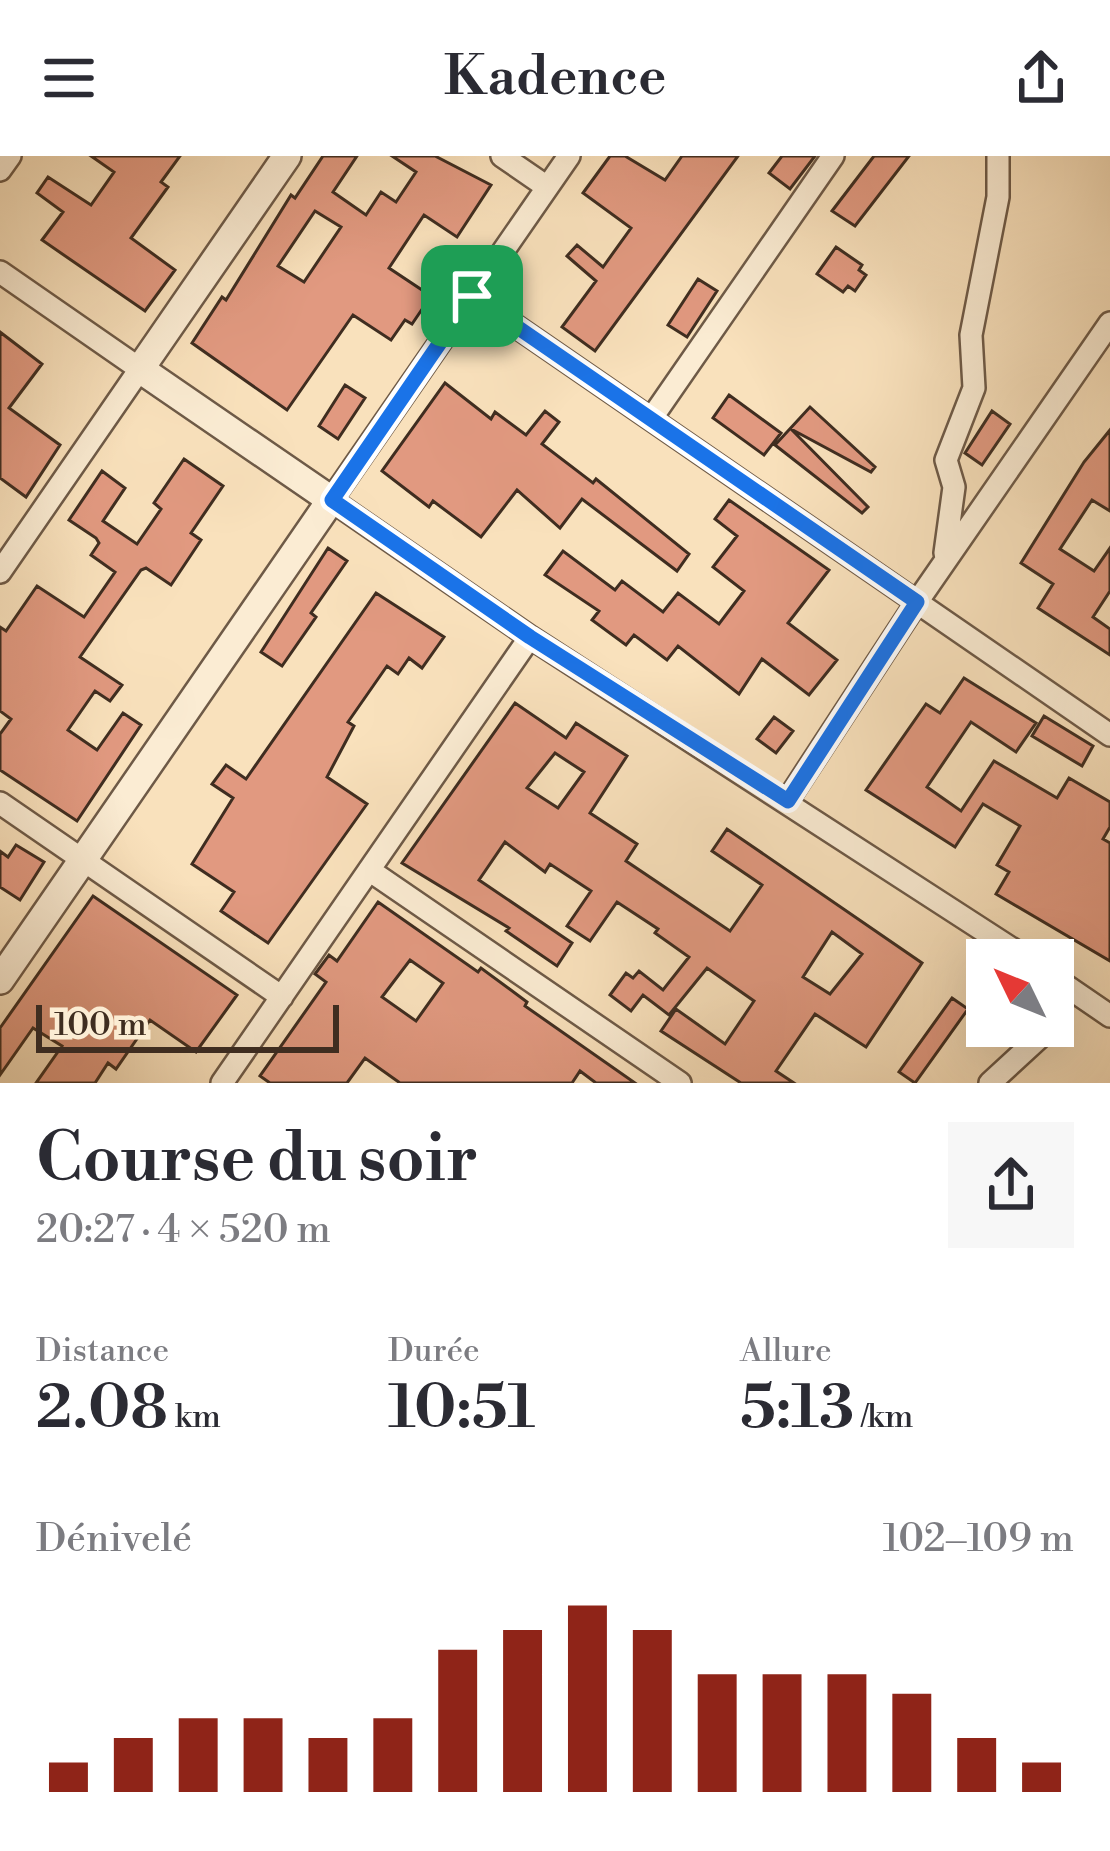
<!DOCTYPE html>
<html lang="fr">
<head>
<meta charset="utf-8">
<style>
  body { margin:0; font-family:"Libre Bodoni",serif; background:#f7f7f7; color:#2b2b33; height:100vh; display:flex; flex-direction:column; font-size:45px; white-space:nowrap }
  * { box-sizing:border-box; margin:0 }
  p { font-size:39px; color:#7c7c81 }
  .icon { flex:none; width:66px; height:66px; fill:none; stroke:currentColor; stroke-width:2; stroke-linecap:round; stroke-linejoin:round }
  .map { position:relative; height:927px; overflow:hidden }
  .details { display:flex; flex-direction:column; background:#fff; flex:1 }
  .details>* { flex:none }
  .needle { width:78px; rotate:313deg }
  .fabs { position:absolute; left:966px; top:783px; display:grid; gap:24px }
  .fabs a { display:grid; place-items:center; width:108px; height:108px; border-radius:0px; background:#fff; box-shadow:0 12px 48px #0002; font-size:60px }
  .scale { position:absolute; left:36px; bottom:30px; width:303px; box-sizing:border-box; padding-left:12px; border:6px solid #3f2d20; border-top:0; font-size:33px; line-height:42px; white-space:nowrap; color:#3f2d20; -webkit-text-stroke:9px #fbecd3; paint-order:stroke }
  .pin { position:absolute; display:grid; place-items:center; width:102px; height:102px; color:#fff; margin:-51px; border-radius:24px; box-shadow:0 6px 18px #0006 }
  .round { display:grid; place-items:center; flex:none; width:126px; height:126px; border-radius:0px; background:#f7f7f7 }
  .overview { display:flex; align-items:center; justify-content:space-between; height:204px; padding:0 36px }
  h1 { font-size:66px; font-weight:600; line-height:90px }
  .metrics { display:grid; grid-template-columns:repeat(3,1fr); gap:18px; height:204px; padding:12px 36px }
  .metrics div { display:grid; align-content:center }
  .metrics b { font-size:60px; font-weight:600 }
  .metrics small { font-size:33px; font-weight:400 }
  .metrics p { font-size:33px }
  .chart { height:336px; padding:24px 36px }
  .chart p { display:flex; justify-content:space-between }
  .chart svg { width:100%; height:216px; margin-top:12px; stroke:#8f2418; stroke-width:6 }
  header { display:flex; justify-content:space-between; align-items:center; height:156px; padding:0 36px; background:#fff; font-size:54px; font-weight:600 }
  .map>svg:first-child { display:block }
  .building { fill:#e19980; stroke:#3f2d20; stroke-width:3; fill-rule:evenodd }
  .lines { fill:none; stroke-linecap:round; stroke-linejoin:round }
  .minor-casing { stroke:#6e5a47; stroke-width:26 }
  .tertiary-casing { stroke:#6e5a47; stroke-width:32 }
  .minor { stroke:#fbecd3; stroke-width:21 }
  .tertiary { stroke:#fbecd3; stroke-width:27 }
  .route-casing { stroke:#fff; stroke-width:24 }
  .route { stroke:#1a73e8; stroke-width:15 }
</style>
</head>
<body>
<header><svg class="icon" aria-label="menu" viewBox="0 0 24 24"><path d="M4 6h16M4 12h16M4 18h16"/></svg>Kadence<svg class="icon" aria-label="share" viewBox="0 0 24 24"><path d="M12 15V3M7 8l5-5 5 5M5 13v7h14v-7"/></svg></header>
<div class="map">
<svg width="1110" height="927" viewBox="0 0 1110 927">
  <rect width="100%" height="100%" fill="#f9e1bc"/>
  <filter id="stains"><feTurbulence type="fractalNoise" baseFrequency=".00167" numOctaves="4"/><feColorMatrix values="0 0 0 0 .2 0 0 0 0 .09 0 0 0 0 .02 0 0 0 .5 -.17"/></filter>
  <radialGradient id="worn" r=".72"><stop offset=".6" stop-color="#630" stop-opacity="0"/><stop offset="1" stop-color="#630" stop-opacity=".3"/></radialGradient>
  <path class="building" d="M91 0H180L161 26 168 31 131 82 175 114 145 155 42 84 63 56 37 37 48 21 91 49 114 16Z
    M323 0H357L333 36 366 59 381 36 396 46 416 16 392 0H435L491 29 457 81 424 59 389 112 431 140 412 168 405 164 391 184 353 159 287 254 192 187 222 141 226 144 291 39 295 42ZM315 55 341 71 304 126 278 110Z
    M610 0H625L665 24 682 0H738L595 195 562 171 596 125 567 100 577 89 603 111 631 72 583 37Z
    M782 0H815L790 33 769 17Z
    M874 0H909L855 70 832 55Z
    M836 91 862 109 859 114 866 119 855 135 848 130 843 136 817 118Z
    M698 123 717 135 687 181 668 169Z
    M0 176 42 208 9 252 60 289 26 341 0 322Z
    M445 227 491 263 495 256 526 279 545 255 559 266 542 288 593 327 596 323 689 398 677 415 582 343 560 372 517 334 481 381 433 345 429 351 382 315Z
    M345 229 365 242 338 283 319 270Z
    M729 239 781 277 764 299 713 262Z
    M810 251 875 311 871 316 791 273 868 351 862 357 775 289Z
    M992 255 1010 268 982 309 965 297Z
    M1110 274V355L1092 344 1060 393 1094 415 1110 392V435L1093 461 1110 473V499L1038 452 1053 428 1021 407 1084 306Z
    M184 303 223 330 191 377 201 384 171 429 146 412 141 414 80 501 122 529 110 545 95 535 68 574 97 594 123 557 141 569 77 665 0 614V578L11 563 0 555V471L6 475 37 430 84 461 115 416 91 399 99 387 96 382 69 364 102 315 125 332 103 365 137 388 161 353 154 347Z
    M729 344 829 414 788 467 837 504 809 539 762 503 739 538 678 490 667 504 634 479 626 489 592 464 599 455 545 419 563 395 615 434 622 425 663 456 678 437 719 468 744 435 713 411 737 380 715 363Z
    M328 392 347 405 311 457 316 461 282 510 261 496Z
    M376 437 444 481 422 512 409 502 398 518 387 510 348 566 354 570 327 621 367 648 268 787 221 755 234 736 192 708 233 642 212 628 226 609 246 623Z
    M964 522 1036 567 1016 596 971 566 927 631 961 655 994 605 1057 642 1069 622 1110 646V671L1103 683 1110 687V805L996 738 1009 716 997 709 1020 670 983 648 955 691 866 634 926 548 940 557Z
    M515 547 566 582 576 567 627 600 590 657 637 688 626 705 730 775 762 729 712 695 727 673 922 807 866 891 815 858 776 915 794 927H741L661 875 676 853 725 888 754 845 707 812 669 859 643 839 631 855 610 839 626 817 633 822 639 815 663 834 689 801 655 777 658 773 617 746 590 785 567 770 591 735 550 708 545 716 505 686 479 724 572 787 557 810 506 775 509 772 402 707ZM555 597 584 616 558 652 527 632ZM832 776 862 798 830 838 803 821Z
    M1044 560 1093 590 1082 610 1032 580Z
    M774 561 793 575 776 597 757 583Z
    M16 689 44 706 20 744 0 731V695L8 701Z
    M93 740 237 839 196 896 150 864 116 913 108 907 95 927H36L62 890 33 872 0 919V872Z
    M378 746 478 816 481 812 527 846 525 850 635 927H596L580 915 572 927H400L365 902 347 927H270L260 920 326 826 315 818 329 799 337 805ZM410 804 443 827 416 865 382 841Z
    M952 842 968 853 915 927 899 916Z"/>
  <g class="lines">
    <g class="minor-casing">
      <path id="minor" d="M502 0 547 31
        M569 0 331 344 530 481 1029 804
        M0 14 10 0
        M0 116 140 213 0 416
        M472 140 1110 579
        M651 263 833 0
        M945 397 954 331 946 304 974 232 971 179 998 41V0
        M787 645 917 446 1110 167
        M0 647 282 841
        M369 714 680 927
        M1053 821 1110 860
        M222 927 530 481
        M990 927 1052 870"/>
    </g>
    <g class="tertiary-casing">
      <path id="tertiary" d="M0 824 331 344 140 213 287 0"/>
    </g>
    <use href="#minor" class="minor"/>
    <use href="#tertiary" class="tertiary"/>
  </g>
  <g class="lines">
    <g class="route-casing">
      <path id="route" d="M472 140 917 446 788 645 530 481 332 344Z"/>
    </g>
    <use href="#route" class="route"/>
  </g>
  <rect width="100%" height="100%" filter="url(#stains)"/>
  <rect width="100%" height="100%" fill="url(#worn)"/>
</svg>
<div class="fabs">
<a><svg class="needle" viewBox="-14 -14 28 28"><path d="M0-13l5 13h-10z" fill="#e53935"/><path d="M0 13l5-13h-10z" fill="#7c7c81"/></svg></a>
</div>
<div class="scale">100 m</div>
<div class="pin" style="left:472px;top:140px;background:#1e9e55"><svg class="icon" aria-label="arrive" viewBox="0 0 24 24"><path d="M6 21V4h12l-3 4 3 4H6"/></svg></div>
</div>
<section class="details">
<div class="overview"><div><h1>Course du soir</h1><p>20:27 · 4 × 520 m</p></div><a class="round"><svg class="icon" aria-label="share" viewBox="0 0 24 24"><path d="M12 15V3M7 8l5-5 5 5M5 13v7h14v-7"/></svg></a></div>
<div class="metrics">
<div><p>Distance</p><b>2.08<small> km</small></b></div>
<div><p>Durée</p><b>10:51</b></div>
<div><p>Allure</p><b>5:13<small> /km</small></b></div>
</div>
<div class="chart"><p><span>Dénivelé</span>102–109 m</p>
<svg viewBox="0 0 160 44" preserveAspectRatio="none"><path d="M5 44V38M15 44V33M25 44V29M35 44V29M45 44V33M55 44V29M65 44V15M75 44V11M85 44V6M95 44V11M105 44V20M115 44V20M125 44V20M135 44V24M145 44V33M155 44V38"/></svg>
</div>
</section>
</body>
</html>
